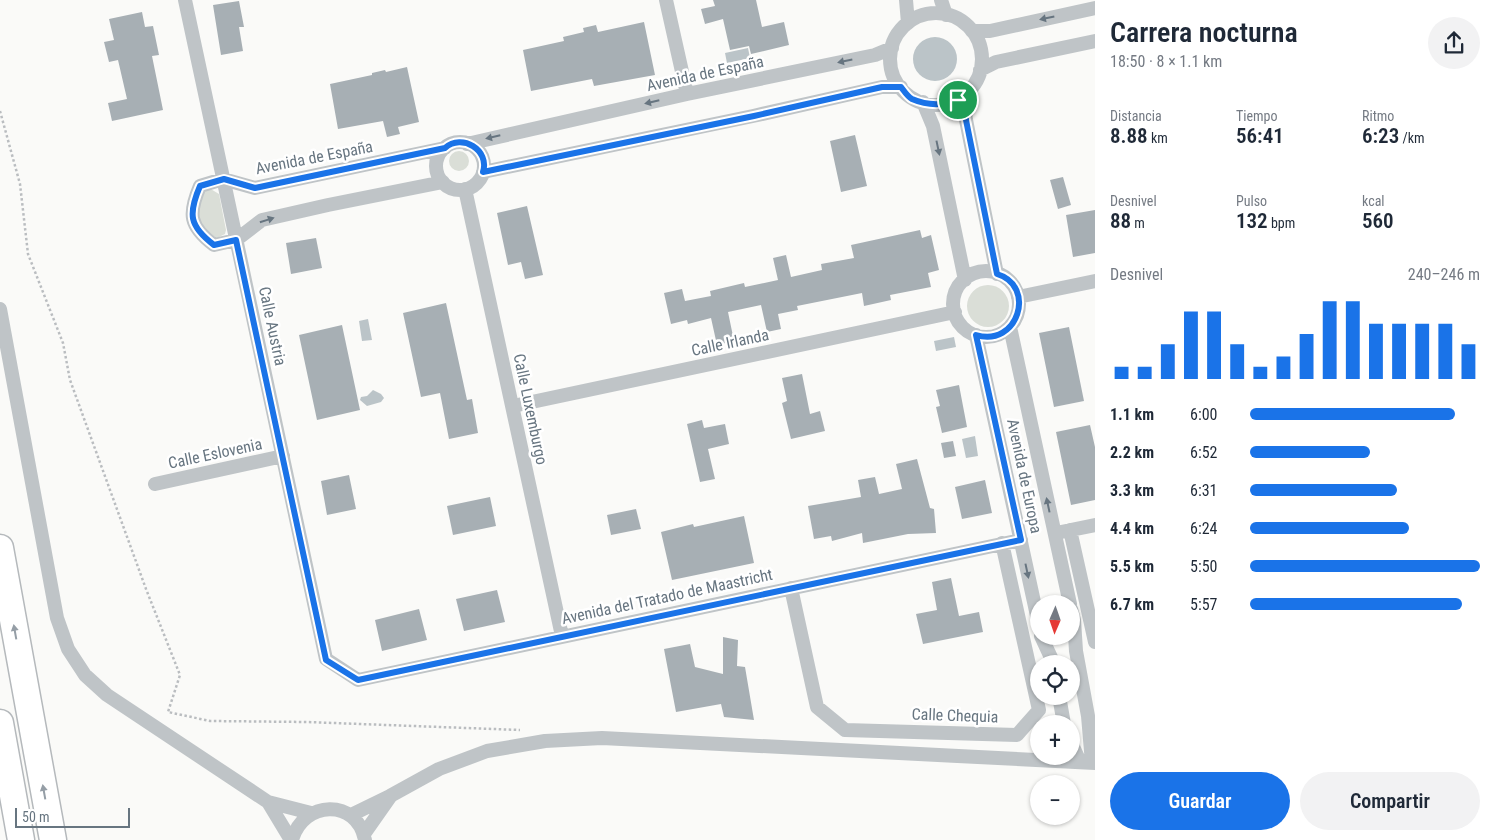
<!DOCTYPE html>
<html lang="es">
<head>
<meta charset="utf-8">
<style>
  body { margin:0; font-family:"Roboto Condensed",sans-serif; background:#f2f2f3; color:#1f2937; height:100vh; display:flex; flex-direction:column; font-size:19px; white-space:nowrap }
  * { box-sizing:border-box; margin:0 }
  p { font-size:16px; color:#747a83 }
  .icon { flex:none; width:28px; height:28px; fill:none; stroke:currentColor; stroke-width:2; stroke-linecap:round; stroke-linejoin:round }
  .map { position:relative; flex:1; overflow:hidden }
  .sheet { display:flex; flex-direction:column; background:#fff; width:400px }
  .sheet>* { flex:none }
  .needle { width:32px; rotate:182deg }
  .fabs { position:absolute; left:1030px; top:595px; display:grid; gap:10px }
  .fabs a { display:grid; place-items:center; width:50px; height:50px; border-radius:50%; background:#fff; box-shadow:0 1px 4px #0004; font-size:25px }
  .scale { position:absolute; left:15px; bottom:12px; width:115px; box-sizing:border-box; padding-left:5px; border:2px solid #677580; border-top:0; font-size:14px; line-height:18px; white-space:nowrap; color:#677580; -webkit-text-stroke:4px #fff; paint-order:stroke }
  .pin { position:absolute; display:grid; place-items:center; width:42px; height:42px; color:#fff; margin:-21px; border:2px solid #fff; border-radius:50%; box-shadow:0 1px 5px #0007 }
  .round { display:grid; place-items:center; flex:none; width:52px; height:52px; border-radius:26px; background:#f2f2f3 }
  .overview { display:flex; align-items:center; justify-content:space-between; height:85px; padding:0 15px }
  h1 { font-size:28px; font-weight:600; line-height:38px }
  .metrics { display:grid; grid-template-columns:repeat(3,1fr); gap:8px; height:85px; padding:5px 15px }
  .metrics div { display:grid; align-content:center }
  .metrics b { font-size:21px; font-weight:600 }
  .metrics small { font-size:14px; font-weight:400 }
  .metrics p { font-size:14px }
  .chart { height:140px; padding:10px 15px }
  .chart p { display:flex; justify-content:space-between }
  .chart svg { width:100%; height:90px; margin-top:5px; stroke:#1a73e8; stroke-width:6 }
  .action { display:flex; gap:10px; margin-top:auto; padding:10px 15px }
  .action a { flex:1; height:58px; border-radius:30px; background:#1a73e8; color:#fff; font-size:20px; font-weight:600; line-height:58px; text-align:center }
  .action a+a { background:#f2f2f3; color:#1f2937 }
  ul { padding:0 15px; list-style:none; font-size:16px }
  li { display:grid; grid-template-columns:80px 60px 1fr; align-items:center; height:38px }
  li i { height:12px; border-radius:6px; background:#1a73e8 }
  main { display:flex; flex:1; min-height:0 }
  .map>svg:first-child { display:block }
  .green { fill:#daded7 }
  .water { fill:#bbc4c8 }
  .building { fill:#a7afb4 }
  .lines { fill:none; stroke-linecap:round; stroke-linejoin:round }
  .highway-casing { stroke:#b5b9bc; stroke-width:29 }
  .path { stroke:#babdc0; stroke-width:2.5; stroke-dasharray:2.5 2.5; stroke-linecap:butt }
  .street { stroke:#bfc4c7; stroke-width:14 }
  .highway { stroke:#fff; stroke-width:26 }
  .oneway { fill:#677580 }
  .oneway2 { fill:#959ea6 }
  .route-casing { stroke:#fff; stroke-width:10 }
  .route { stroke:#1a73e8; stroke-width:6 }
  .labels { text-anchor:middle; stroke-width:5; stroke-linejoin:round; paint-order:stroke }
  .street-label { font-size:16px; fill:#677580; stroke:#fff }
</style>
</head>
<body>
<main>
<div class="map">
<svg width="1095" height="840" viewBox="0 0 1095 840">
  <rect width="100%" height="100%" fill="#fafaf8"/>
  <path class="green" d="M449 161a10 10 0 1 1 20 0a10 10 0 1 1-20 0Z
    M209 188 219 194 226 230 225 234 217 238C202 232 192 213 200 197 202 193 207 190 209 188Z
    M967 306a21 21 0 1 1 42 0a21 21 0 1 1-42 0Z"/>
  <path class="water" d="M913 59a22 22 0 1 1 44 0a22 22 0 1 1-44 0Z
    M748 48 750 58 727 63 725 53Z
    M368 319 372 340 362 341 359 321Z
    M954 337 956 347 936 351 934 341Z
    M373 390 381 394 384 398 381 402 367 406 360 400 361 397 367 396Z
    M975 436 978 456 966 458 962 439Z"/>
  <path class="building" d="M713 0H756L762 27 784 22 789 45 751 54 749 46 730 50 723 19 705 24 701 9 715 6Z
    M239 1 244 27H239L243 51 221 55 213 5Z
    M142 12 145 27 153 26 159 55 152 56 163 110 112 121 108 103 127 99 118 60 109 62 104 42 114 40 109 19Z
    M644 22 655 75 594 86 592 79 531 91 523 50 564 41 563 37 584 32 583 28 596 25 598 32Z
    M407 67 419 122 398 127 400 134 387 137 383 121 338 129 330 84 372 75V73L385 70 386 72Z
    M855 135 867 186 841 192 830 141Z
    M1063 177 1071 205 1058 209 1050 180Z
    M527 206 543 275 525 279 521 262 508 265 497 213Z
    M1095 210V253L1073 257 1066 215Z
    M920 230 922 238 931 235 939 270 928 273 931 287 890 295 891 300 864 306 862 293 797 306 798 310 778 314 781 329 767 332 761 305 728 312 734 341 717 345 711 318 688 324 687 320 671 324 664 293 682 289 685 301 711 296 710 291 744 283 745 287 778 280 773 258 786 255 791 277 822 270 821 264 854 258 851 245Z
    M316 238 322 268 291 274 286 243Z
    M446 303 467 400 472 399 478 433 449 439 440 393 421 397 403 313Z
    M342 325 360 410 317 420 299 335Z
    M1069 327 1084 401 1054 407 1039 333Z
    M802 374 810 414 820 411 825 431 791 439 782 403 787 401 782 378Z
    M959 385 967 427 942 433 936 407 940 406 936 390Z
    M702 420 704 428 725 424 729 444 708 449 715 479 700 482 687 424Z
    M1090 425 1095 447V500L1071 505 1056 432Z
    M953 441 956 456 944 458 941 443Z
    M917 459 930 508 934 509 936 533 908 534 863 543 862 533 832 541 831 536 814 539 808 506 861 497 858 480 875 477 879 494 902 489 896 464Z
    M349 475 356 509 327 515 321 481Z
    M985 480 992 513 962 519 955 487Z
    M490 497 496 526 453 535 447 506Z
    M636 509 641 529 611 535 607 515Z
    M744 516 754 563 672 580 661 532 693 524 694 527Z
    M951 578 959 616 979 612 983 632 923 644 916 614 937 610 932 582Z
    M497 590 505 622 464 631 456 599Z
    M419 609 427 640 382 651 375 620Z
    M723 637 738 640 737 666 745 667 754 720 724 717 721 704 676 712 664 649 690 644 695 667 723 674Z"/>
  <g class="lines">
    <g class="highway-casing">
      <path id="highway" d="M0 548 53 840
        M0 723 21 840"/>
    </g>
    <path class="path" d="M0 111 20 184 28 254 63 343 70 380 146 589 180 675 168 712 210 721 307 722 520 730"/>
    <path class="street" d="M185 0 326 659 358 680 1021 540
      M666 0 687 94
      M906 0 908 23
      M941 0 946 15
      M890 59a46 46 0 1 1 92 0a46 46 0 1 1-92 0Z
      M972 31H990L1095 8
      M980 70 996 62 1095 41
      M963 95 966 120 997 274
      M923 102 933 126 965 280
      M436 166a24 24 0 1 1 48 0a24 24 0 1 1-48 0Z
      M467 144 687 94 875 55 892 48
      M483 172 753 116 882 87H901
      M443 182 328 205 262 220 236 240 214 245C189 226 188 214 200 186L223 179 255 188 445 148
      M465 189 562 636
      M953 304a33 33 0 1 1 66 0a33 33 0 1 1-66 0Z
      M1018 297 1095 281
      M0 309 57 618 68 649 85 675 107 695 268 802 311 813
      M1010 327 1070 604
      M976 335 1039 625
      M513 406 955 312
      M155 484 283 456
      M1070 530 1095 642
      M1061 532 1095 525
      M791 588 817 707 845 730 1017 735 1039 710 1002 543
      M1071 609 1074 620 1076 651 1088 716 1092 763
      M1041 636 1054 664
      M1059 696 1064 724
      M1071 742 1080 762
      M268 802 291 840
      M351 815 390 796 439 769 487 751 545 741 602 738 1095 763
      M364 834 390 797
      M292 840C303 800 357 798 365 840"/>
    <use href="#highway" class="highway"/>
  </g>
  <defs><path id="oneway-solid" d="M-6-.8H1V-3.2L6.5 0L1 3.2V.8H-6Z" transform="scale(1.25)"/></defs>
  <g class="oneway">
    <use href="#oneway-solid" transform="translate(1047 18) rotate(168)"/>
    <use href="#oneway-solid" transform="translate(845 61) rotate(168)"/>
    <use href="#oneway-solid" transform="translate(652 102) rotate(167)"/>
    <use href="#oneway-solid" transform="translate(493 137) rotate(167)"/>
    <use href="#oneway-solid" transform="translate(938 148) rotate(78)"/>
    <use href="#oneway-solid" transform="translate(267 220) rotate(-18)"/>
    <use href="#oneway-solid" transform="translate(1048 505) rotate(-102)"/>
    <use href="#oneway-solid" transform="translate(1027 571) rotate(78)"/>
  </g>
  <g class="oneway2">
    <use href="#oneway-solid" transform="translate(15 632) rotate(-100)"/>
    <use href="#oneway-solid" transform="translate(44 792) rotate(-100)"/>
  </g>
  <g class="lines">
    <g class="route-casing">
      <path id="route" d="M882 87H901C904 91 908 97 912 99 928 106 950 107 963 95L966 120 997 274C1037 286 1018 348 976 335L1021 540 358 680 326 660 236 240 214 245C189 226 188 214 200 186L224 179 255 188 445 148C462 133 490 150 483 172L754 116Z"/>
    </g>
    <use href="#route" class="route"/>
  </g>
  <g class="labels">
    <g class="street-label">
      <text transform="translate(705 73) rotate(-12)" y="6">Avenida de España</text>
      <text transform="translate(314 157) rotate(-11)" y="6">Avenida de España</text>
      <text transform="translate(273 326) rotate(78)" y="6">Calle Austria</text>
      <text transform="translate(730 342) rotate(-12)" y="6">Calle Irlanda</text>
      <text transform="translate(531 409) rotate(78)" y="6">Calle Luxemburgo</text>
      <text transform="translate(215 453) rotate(-12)" y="6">Calle Eslovenia</text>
      <text transform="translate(1025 476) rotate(78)" y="6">Avenida de Europa</text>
      <text transform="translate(667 596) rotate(-12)" y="6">Avenida del Tratado de Maastricht</text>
      <text transform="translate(955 715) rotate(2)" y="6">Calle Chequia</text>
    </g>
  </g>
</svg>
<div class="fabs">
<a><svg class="needle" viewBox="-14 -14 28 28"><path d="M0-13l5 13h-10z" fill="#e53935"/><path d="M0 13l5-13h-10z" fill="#747a83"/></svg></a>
<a><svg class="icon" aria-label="locate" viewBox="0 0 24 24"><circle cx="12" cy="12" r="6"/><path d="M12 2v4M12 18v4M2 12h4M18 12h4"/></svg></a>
<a>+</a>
<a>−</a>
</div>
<div class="scale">50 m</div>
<div class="pin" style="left:958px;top:100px;background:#1e9e55"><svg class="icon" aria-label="arrive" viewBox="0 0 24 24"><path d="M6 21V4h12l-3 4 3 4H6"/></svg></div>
</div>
<section class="sheet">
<div class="overview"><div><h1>Carrera nocturna</h1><p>18:50 · 8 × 1.1 km</p></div><a class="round"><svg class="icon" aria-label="share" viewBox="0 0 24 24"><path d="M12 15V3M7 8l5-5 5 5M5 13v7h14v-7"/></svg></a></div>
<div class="metrics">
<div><p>Distancia</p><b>8.88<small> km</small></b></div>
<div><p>Tiempo</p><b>56:41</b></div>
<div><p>Ritmo</p><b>6:23<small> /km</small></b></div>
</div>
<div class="metrics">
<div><p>Desnivel</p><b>88<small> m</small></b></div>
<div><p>Pulso</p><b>132<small> bpm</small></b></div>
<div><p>kcal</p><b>560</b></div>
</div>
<div class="chart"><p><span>Desnivel</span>240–246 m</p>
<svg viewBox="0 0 160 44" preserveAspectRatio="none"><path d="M5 44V38M15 44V38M25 44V27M35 44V11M45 44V11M55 44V27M65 44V38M75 44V33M85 44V22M95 44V6M105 44V6M115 44V17M125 44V17M135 44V17M145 44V17M155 44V27"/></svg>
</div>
<ul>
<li><b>1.1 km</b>6:00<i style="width:89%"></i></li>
<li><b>2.2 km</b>6:52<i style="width:52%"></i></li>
<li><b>3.3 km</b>6:31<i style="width:64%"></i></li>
<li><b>4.4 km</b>6:24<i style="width:69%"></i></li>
<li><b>5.5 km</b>5:50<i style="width:100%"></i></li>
<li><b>6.7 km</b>5:57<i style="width:92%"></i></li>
</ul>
<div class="action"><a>Guardar</a><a>Compartir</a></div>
</section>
</main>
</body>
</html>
